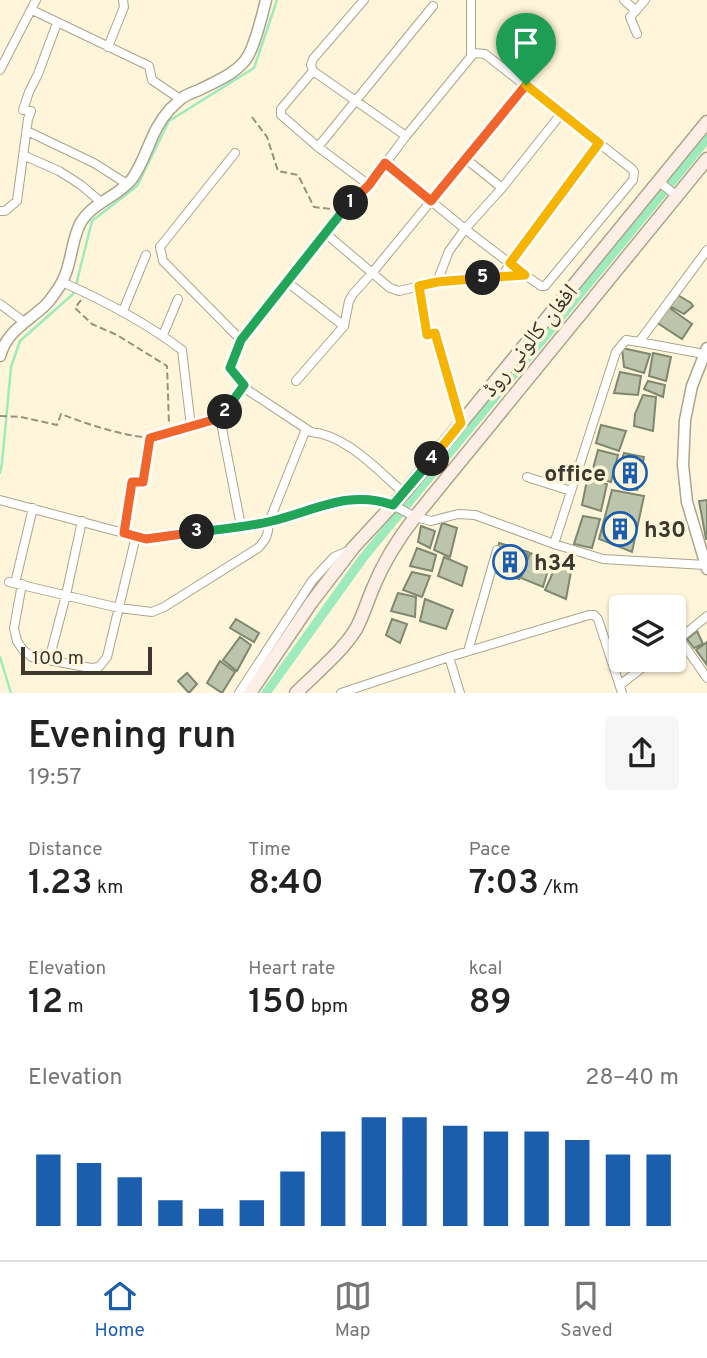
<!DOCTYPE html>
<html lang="en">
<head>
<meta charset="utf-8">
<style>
  body { margin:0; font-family:Overpass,"Noto Naskh Arabic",sans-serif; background:#f6f6f6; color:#222; height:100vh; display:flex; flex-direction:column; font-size:26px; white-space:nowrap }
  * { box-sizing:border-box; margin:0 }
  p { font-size:23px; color:#767676 }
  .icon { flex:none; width:38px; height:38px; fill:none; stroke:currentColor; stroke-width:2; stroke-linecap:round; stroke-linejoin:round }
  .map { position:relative; height:693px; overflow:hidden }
  .details { display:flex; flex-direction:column; background:#fff; flex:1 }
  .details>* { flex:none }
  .tools { position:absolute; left:609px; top:595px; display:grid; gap:14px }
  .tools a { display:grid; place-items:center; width:77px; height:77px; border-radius:7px; background:#fff; box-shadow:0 2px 5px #0004; font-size:35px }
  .scale { position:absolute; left:21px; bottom:18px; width:131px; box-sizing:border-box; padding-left:7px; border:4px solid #3c382e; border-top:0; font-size:19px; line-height:24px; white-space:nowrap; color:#3c382e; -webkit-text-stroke:5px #fff5da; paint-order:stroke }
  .pin { position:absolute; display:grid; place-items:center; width:60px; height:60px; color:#fff; margin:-72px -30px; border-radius:50% 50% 50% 0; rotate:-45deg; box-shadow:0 0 7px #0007 }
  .pin .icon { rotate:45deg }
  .km { position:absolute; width:35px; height:35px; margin:-18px; border-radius:50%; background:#222; color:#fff; font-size:19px; line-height:35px; text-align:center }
  .round { display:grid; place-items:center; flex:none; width:74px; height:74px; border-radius:7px; background:#f6f6f6 }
  .summary { display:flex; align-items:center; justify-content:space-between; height:119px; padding:0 28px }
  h1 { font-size:38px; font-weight:600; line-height:52px }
  .metrics { display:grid; grid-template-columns:repeat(3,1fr); gap:10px; height:119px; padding:7px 28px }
  .metrics div { display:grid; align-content:center }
  .metrics b { font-size:35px; font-weight:600 }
  .metrics small { font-size:19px; font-weight:400 }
  .metrics p { font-size:19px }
  .chart { height:196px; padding:14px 28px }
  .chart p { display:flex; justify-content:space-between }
  .chart svg { width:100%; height:126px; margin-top:7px; stroke:#1c5eae; stroke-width:6 }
  .tab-bar { display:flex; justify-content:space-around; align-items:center; height:98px; border-top:2px solid #e0e0e0; background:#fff; font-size:19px; color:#767676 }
  .tab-bar a { display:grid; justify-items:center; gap:4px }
  .tab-bar .selected { color:#1c5eae }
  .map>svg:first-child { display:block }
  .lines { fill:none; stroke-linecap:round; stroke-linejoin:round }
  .stream { stroke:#9debbc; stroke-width:2.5 }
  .canal { stroke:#9debbc; stroke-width:9 }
  .building { fill:#bcc5ab; stroke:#7f876f; stroke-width:2 }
  .minor-casing { stroke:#ada48b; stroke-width:10 }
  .tertiary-casing { stroke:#ada48b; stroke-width:13 }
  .secondary-casing { stroke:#ada48b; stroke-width:15 }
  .path { stroke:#98917f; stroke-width:2; stroke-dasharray:7 3.5; stroke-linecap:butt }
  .minor { stroke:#fff; stroke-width:8 }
  .tertiary { stroke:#fff; stroke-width:10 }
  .secondary { stroke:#fdefe5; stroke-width:12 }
  .split-1-casing { stroke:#fff; stroke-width:14 }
  .split-2-casing { stroke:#fff; stroke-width:14 }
  .split-3-casing { stroke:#fff; stroke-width:14 }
  .split-4-casing { stroke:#fff; stroke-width:14 }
  .split-5-casing { stroke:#fff; stroke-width:14 }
  .split-6-casing { stroke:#fff; stroke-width:14 }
  .split-1 { stroke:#f0652b; stroke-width:9 }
  .split-2 { stroke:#22a559; stroke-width:9 }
  .split-3 { stroke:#f0652b; stroke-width:9 }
  .split-4 { stroke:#22a559; stroke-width:9 }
  .split-5 { stroke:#f5b400; stroke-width:9 }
  .split-6 { stroke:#f5b400; stroke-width:9 }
  .labels { text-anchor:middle; stroke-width:7; stroke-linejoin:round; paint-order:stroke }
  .street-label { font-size:23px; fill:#3c382e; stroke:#fff5da }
  .poi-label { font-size:23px; font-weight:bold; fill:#3c382e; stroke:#fff5da; text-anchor:start }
</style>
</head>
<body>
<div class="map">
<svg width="707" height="693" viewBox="0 0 707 693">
  <rect width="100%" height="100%" fill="#fff5da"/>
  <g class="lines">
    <path class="stream" d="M76 285 92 221 137 186 169 121 254 68 277 0
      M0 473 2 463 11 367 20 341 73 294 74 291
      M0 657 11 693"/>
    <path class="canal" d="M266 693 363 558 707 139"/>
  </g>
  <path class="building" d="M676 294 691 303 693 306 684 314 668 305Z
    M667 306 692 324 682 339 656 322Z
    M622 348 650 354 644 373 624 367Z
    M653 353 671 357 666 381 649 376Z
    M620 372 641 376 638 395 614 393Z
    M648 381 665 385 663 397 644 389Z
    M643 395 656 397 653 431 634 426 635 414Z
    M601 425 626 431 619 451 596 443Z
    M598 450 618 455 611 482 591 476Z
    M624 453 644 457 637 490 615 482Z
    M587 480 607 484 601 511 582 505Z
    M612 490 644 496 632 552 599 539Z
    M707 500V539H706L699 501Z
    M583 516 600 519 592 548 574 544Z
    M442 523 457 528 450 557 434 550Z
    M421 526 435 531 430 548 418 542Z
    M499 543 528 552 519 579 493 572Z
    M417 548 436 555 432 571 410 566Z
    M530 553 551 560 543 587 521 578Z
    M444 557 467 567 462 586 438 576Z
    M559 559 572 566 566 599 545 590Z
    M412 572 430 576 422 597 403 590Z
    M398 593 416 597 415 617 391 611Z
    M425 599 453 610 446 629 420 621Z
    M236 619 259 633 254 642 230 628Z
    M392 619 407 624 400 643 386 635Z
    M697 631 703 644 694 648 687 639Z
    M240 637 251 645 237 671 223 660Z
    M707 642V665L696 650Z
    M220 661 235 672 222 693 207 683Z
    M187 673 197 684 189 693 178 681Z"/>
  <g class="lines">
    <g class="minor-casing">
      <path id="minor" d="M364 0 313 59 311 65 313 71 406 136
        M624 0 636 11
        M32 10 149 66 152 80 180 99
        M637 34 630 17 645 0
        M108 47 124 7 123 0
        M471 56V0
        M0 70 36 0
        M313 71 281 109V115L318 147 369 185
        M27 131 94 163 127 184
        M318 147 433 6
        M235 153 160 247 163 261 241 340
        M23 155 59 171 81 185 102 203
        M466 159 502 188
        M385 163 465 229 525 275
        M658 181 677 196
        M0 211H5L17 201 28 119 31 111 23 110 29 92 38 74 57 23
        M325 233 390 288 399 291 437 282 525 275 541 286H545L633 180 634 172 632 169 485 54 474 53 406 136 369 185 342 211 241 340 230 368 249 391 311 432C347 435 378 471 404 493
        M501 277 599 143
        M62 282C105 301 145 322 182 350L191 427
        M287 282 344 326
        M437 282 449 251 465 229 502 188 561 114
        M0 304 24 322
        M123 311 146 255
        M163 335 178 299
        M639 342 704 354
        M296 381 344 326 349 301 353 294 372 273 526 85
        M527 477 571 491
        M0 500 146 539 269 522 336 502 356 498 375 500 393 505 415 517 431 521 458 514 475 515 554 544 603 559 705 565
        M241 526 220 418 244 385
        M124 533 132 482H143L150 438 220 418
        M554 544 616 352 626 340 639 342 707 250
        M9 582 119 608 152 612 164 607 258 548C267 539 268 534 269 522L306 429
        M15 583 33 508
        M22 584 14 628 17 641 23 650 32 657 91 668 99 667 107 657 136 536
        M679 638 707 678
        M674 643 707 616
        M468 651 497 550
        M449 657 460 693
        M49 660 66 595 82 521
        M620 685 652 660
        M239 693 312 581 334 557 350 550
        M341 693 449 657 589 615H594L598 619 622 693"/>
    </g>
    <g class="tertiary-casing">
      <path id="tertiary" d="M707 348 692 386 685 420 683 465 687 502 707 569
        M0 356C7 332 24 324 41 309 47 305 51 299 55 293 73 270 69 246 80 224 91 203 118 197 132 179 148 156 150 131 170 109 174 106 178 101 182 98 187 94 195 92 201 89 217 81 239 72 248 56 256 42 262 16 266 0"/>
    </g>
    <g class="secondary-casing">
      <path id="secondary" d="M250 693 311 603 353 548 404 493 707 122
        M296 693C316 673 341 653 356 629 363 616 367 602 373 588 383 563 398 539 415 517L707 159"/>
    </g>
    <path class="path" d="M252 117 267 137 278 171 298 175 314 207 331 209
      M421 295 427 335 435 333 458 412
      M81 300 75 308 92 324 117 335 167 366 169 424
      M0 416 21 417 57 425 61 414C87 424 114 433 142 437"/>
    <use href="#minor" class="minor"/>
    <use href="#tertiary" class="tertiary"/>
    <use href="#secondary" class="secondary"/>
  </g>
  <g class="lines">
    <g class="split-1-casing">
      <path id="split-1" d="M351 203 369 185 385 163 431 201 526 85"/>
    </g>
    <g class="split-2-casing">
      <path id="split-2" d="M225 412 244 385 230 368 241 340 342 212 351 203"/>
    </g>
    <g class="split-3-casing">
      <path id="split-3" d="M197 532 146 539 124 533 132 482H143L150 438 220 418 225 412"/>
    </g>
    <g class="split-4-casing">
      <path id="split-4" d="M197 532C222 529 248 527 272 521 314 511 349 489 393 505L432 459"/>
    </g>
    <g class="split-5-casing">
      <path id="split-5" d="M432 459 461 423 435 333 427 335 419 286 437 282 483 278"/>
    </g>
    <g class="split-6-casing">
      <path id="split-6" d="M483 278 525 275 510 263 599 143 526 85"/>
    </g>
    <use href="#split-1" class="split-1"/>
    <use href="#split-2" class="split-2"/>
    <use href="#split-3" class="split-3"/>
    <use href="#split-4" class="split-4"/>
    <use href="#split-5" class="split-5"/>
    <use href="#split-6" class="split-6"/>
  </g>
  <defs>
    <g id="building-ring" transform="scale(1.75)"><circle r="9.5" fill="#fff5da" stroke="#1c5eae" stroke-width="1.5"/><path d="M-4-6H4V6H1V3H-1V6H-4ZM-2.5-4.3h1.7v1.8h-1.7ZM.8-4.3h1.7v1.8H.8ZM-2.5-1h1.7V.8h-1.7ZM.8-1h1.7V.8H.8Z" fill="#1c5eae"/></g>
  </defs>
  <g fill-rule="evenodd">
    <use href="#building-ring" x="630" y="473"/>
    <use href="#building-ring" x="620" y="529"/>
    <use href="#building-ring" x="510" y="562"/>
  </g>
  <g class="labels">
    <g class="street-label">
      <text transform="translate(529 340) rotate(-51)" y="8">افغان کالونی روڈ</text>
    </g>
    <g class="poi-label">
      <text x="606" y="481" text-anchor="end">office</text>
      <text x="644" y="537">h30</text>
      <text x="534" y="570">h34</text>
    </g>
  </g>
</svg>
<div class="tools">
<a><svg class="icon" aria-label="layers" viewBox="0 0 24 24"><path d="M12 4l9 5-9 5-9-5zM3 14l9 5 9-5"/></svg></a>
</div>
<div class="scale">100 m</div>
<div class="pin" style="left:526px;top:85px;background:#1e9e55"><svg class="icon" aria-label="arrive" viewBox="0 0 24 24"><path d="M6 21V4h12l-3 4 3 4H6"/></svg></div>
<b class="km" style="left:351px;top:203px">1</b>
<b class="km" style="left:225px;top:412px">2</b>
<b class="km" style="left:197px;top:532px">3</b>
<b class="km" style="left:432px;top:459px">4</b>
<b class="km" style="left:483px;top:278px">5</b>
</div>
<section class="details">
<div class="summary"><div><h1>Evening run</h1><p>19:57</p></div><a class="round"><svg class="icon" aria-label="share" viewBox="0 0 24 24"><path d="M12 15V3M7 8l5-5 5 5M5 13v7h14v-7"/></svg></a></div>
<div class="metrics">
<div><p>Distance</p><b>1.23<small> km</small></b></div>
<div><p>Time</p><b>8:40</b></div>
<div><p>Pace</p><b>7:03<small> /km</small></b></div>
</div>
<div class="metrics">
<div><p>Elevation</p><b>12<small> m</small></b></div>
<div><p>Heart rate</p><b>150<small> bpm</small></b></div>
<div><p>kcal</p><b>89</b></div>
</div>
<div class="chart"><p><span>Elevation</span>28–40 m</p>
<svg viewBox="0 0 160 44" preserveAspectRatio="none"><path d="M5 44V19M15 44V22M25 44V27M35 44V35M45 44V38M55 44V35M65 44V25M75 44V11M85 44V6M95 44V6M105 44V9M115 44V11M125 44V11M135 44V14M145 44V19M155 44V19"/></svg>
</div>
</section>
<nav class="tab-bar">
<a class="selected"><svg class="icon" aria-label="home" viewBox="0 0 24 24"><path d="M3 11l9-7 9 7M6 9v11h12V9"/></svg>Home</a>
<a><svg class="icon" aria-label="map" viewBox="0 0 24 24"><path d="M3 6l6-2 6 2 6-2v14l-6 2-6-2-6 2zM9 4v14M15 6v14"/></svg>Map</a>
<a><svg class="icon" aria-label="saved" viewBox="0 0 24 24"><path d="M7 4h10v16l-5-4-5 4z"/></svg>Saved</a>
</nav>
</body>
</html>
